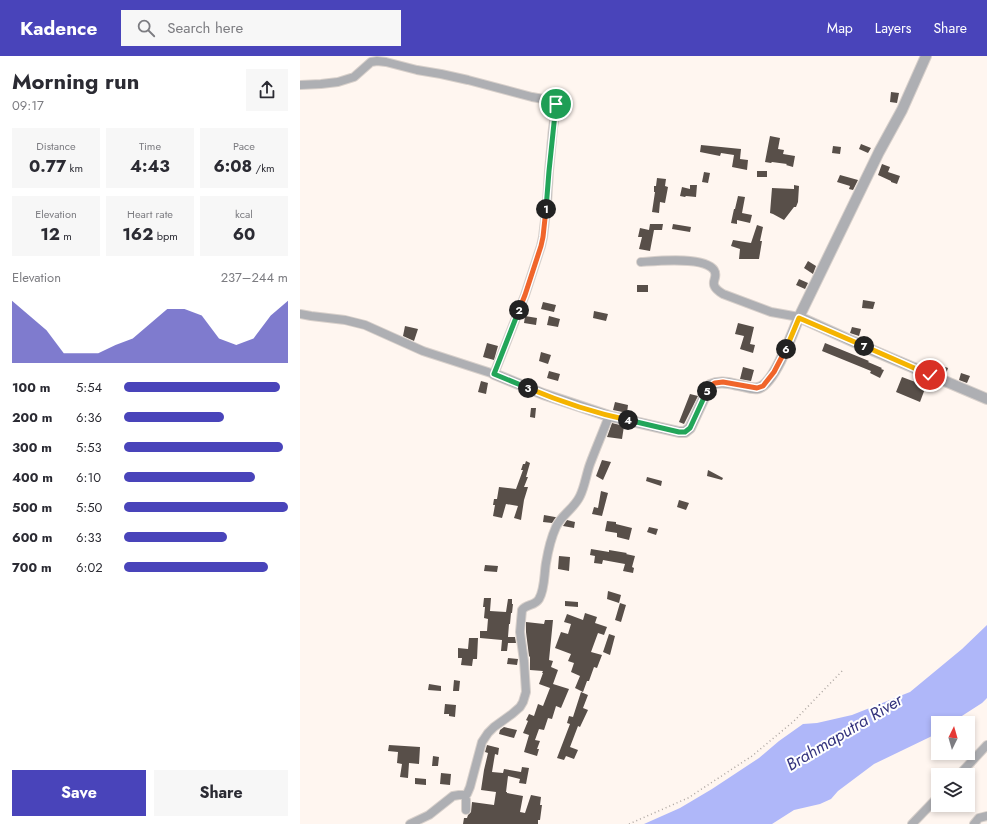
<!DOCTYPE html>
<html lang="en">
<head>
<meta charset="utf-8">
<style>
  body { margin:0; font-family:Jost,sans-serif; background:#f7f7f7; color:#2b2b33; height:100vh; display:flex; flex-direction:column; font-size:15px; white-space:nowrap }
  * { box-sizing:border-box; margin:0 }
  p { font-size:13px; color:#7c7c81 }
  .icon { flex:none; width:22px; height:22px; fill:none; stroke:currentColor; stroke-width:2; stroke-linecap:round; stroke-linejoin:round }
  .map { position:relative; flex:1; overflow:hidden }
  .sheet { display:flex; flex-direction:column; background:#fff; width:300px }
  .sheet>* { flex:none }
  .needle { width:26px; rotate:5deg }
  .tools { position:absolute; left:631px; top:660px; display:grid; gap:8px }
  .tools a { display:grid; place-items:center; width:44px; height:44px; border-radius:0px; background:#fff; box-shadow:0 2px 6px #0003; font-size:20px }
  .pin { position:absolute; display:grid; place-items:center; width:34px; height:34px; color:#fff; margin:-17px; border:2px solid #fff; border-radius:50%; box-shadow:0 1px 4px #0007 }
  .km { position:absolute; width:20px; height:20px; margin:-10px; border-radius:50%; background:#222; color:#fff; font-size:11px; line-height:20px; text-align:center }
  .round { display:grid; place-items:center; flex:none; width:42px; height:42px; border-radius:0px; background:#f7f7f7 }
  .headline { display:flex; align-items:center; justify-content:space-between; height:68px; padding:0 12px }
  h1 { font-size:22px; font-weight:700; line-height:30px }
  .figures { display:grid; grid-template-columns:repeat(3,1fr); gap:6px; height:68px; padding:4px 12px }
  .figures div { display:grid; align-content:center; border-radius:0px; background:#f7f7f7; text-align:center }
  .figures b { font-size:17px; font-weight:700 }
  .figures small { font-size:11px; font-weight:400 }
  .figures p { font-size:11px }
  .chart { height:112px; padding:8px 12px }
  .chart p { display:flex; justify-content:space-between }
  .chart svg { width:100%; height:72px; margin-top:4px; fill:#4944ba; opacity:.7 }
  .button { display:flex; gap:8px; margin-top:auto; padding:8px 12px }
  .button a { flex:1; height:46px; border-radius:0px; background:#4944ba; color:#fff; font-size:16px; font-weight:700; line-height:46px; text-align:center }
  .button a+a { background:#f7f7f7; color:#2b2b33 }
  ul { padding:0 12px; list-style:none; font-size:13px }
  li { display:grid; grid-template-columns:64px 48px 1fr; align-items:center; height:30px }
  li i { height:10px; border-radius:5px; background:#4944ba }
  header { display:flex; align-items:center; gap:24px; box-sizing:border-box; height:56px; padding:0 20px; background:#4944ba; color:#fff }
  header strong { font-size:19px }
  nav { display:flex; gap:22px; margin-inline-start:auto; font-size:14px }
  .search { width:280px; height:36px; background:#f7f7f7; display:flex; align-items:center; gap:10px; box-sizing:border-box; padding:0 14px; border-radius:0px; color:#7c7c81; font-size:15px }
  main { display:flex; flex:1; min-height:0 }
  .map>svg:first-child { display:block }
  .water { fill:#afb7f9 }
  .building { fill:#584f49 }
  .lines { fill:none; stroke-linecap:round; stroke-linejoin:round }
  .minor-casing { stroke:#d8d0cb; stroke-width:10 }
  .tertiary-casing { stroke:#d8d0cb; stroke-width:12 }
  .path { stroke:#aca5a0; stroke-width:1.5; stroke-dasharray:1 3; stroke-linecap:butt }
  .minor { stroke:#aeafb3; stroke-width:8 }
  .tertiary { stroke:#aeafb3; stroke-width:10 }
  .split-1-casing { stroke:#fff; stroke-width:8 }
  .split-2-casing { stroke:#fff; stroke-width:8 }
  .split-3-casing { stroke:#fff; stroke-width:8 }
  .split-4-casing { stroke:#fff; stroke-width:8 }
  .split-5-casing { stroke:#fff; stroke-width:8 }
  .split-6-casing { stroke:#fff; stroke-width:8 }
  .split-7-casing { stroke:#fff; stroke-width:8 }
  .split-8-casing { stroke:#fff; stroke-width:8 }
  .split-1 { stroke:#22a559; stroke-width:5 }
  .split-2 { stroke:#f0652b; stroke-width:5 }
  .split-3 { stroke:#22a559; stroke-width:5 }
  .split-4 { stroke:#f5b400; stroke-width:5 }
  .split-5 { stroke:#22a559; stroke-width:5 }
  .split-6 { stroke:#f0652b; stroke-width:5 }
  .split-7 { stroke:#f5b400; stroke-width:5 }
  .split-8 { stroke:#f5b400; stroke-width:5 }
  .labels { text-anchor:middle; stroke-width:4; stroke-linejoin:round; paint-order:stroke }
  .water-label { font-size:17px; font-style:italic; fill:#33327d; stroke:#fff }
</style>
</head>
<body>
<header>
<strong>Kadence</strong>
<div class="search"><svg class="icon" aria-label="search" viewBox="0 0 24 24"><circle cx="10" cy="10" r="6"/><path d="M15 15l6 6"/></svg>Search here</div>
<nav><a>Map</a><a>Layers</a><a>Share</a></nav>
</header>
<main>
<section class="sheet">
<div class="headline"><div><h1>Morning run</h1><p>09:17</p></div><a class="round"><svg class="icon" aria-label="share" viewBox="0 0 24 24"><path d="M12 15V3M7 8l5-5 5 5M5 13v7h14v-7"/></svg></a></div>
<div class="figures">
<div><p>Distance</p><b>0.77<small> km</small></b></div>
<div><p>Time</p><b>4:43</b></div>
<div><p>Pace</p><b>6:08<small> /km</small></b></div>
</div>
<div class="figures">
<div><p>Elevation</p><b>12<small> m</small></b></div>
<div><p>Heart rate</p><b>162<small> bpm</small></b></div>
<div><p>kcal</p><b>60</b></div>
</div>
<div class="chart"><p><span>Elevation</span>237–244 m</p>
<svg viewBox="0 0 160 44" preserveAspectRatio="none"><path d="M0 44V6L10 15L20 24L30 38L40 38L50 38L60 33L70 29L80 20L90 11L100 11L110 15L120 29L130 33L140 29L150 15L160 6V44z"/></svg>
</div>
<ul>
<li><b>100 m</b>5:54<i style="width:95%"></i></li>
<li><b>200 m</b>6:36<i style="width:61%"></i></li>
<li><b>300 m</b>5:53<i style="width:97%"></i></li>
<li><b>400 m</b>6:10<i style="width:80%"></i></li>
<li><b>500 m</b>5:50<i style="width:100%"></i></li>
<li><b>600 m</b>6:33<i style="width:63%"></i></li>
<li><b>700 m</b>6:02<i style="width:88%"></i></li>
</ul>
<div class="button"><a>Save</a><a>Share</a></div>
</section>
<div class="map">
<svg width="687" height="768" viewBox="0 0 687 768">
  <rect width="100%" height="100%" fill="#fff6f0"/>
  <path class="water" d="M687 569V642L682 647 651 667H638V676L630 681 574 708 538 735 531 743 520 748 494 754 472 768H344L380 752 412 733 459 702 479 685 503 668 517 667 552 659 610 636 662 593Z"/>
  <path class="building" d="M591 36 599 37 597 47 590 46Z
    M470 80 480 82 478 93 484 94 483 98 495 100 493 111 486 109 487 108 472 106 471 107 465 106Z
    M561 88 571 92 568 97 559 93Z
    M401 89 441 93 440 103 448 104 447 114 432 111 434 99 421 97 420 100 400 96Z
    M533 90 541 91 540 98 532 97Z
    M582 108 590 111 588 116 600 120 597 128 591 126V125L578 119Z
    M457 115H467V121H457Z
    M404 116 410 117 408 127 402 126Z
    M540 119 558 124 553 134 549 133 550 130 537 126Z
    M357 122 366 123 365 130 368 131 365 147 360 146 359 157 352 156 355 136H354V130H356Z
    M390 129H397L396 141 386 140 385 141 380 140 382 131 390 133Z
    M494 129 499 130 498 146 496 151H494L484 164 473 158 470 157 472 132 494 133Z
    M438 140 445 141 442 157 452 159 450 167 437 164V168L431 167 434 153H435Z
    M350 168H363L362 174H351H354L350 195 339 193 342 181H338L340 172 349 174Z
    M373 168 391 171 390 176 372 173Z
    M457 169 463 171 460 185H462L459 203H439L440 193 431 190 433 184 451 187Z
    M508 205 516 210 513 218 504 212Z
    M499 223 508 227 505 233 496 229Z
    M337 229H348V236H337Z
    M563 244 575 246 573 253 562 252Z
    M243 246 256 249 254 256 241 253Z
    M294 255 308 258 306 265 293 262Z
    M225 260 237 262 236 269 224 267Z
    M249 260 260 263 258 271 247 269Z
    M438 267 454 271 450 288 455 289 453 297 440 293 444 280 435 278Z
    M105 270 118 273 114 285 103 280Z
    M552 271 561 273 559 280 550 277Z
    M187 287 198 290 194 304 183 301Z
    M525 287 569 305 568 306 582 312 581 313 584 314 580 322 570 317 571 315 522 295Z
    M241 296 251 299 248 308 239 305Z
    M640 309 648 312 646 318 637 315Z
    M443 311 454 314 451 325 440 323Z
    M249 315 260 318 258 325 247 322Z
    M661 317 670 320 667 327 659 324Z
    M602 321 626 330 620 346 596 336Z
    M181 325 188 327 186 338 178 336Z
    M390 338 398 340 384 368 379 366Z
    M315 346 328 349 327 357 313 354Z
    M231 352H236L235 362 230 361Z
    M312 367 324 370 322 383 307 381Z
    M302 404 311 406 303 424 296 420Z
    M226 405 230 407 226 421H228L224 431H228L224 444 221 464 214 462 218 450 206 448 202 462 193 460 195 449H193L194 443H197L199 431 216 433 223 414H221L223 408H225Z
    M408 414 423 422 422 424 407 420Z
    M347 421 362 425 361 430 346 425Z
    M301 435 308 437 302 460 292 458 294 451 298 452Z
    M379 444 389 447 386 454 377 451Z
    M244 459 255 461H256L252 467 243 466Z
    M267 464 275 466 274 472 263 470Z
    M307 465 316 466V468L332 472 329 484 317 481V477L305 475Z
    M349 471 358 473 356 479 347 476Z
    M291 493 309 496V494L327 497 326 498 335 500 332 511 334 512 333 517 323 515 325 508 303 504 302 508 294 507 295 500 290 499Z
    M259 500 270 501 269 515 258 513Z
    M185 509 198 510 197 516 184 515Z
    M308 535 321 539 319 547 307 543Z
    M184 542H191L190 555 206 556 208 543H212V548H213L212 557H211L210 568H209L208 581H215L216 587H208L207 595H201L202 584 180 582V575H187L188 563 184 562 185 551H183Z
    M265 545 278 546V551L265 550Z
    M320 547 326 549 321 566 315 564Z
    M285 557 297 561 295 567 307 571 304 579 298 577 291 596 302 599 297 612 294 611 289 625H287L283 636 275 632 280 620 271 616 274 607 268 605 271 598 255 592 261 576 268 578 271 568 264 566 267 558 283 564Z
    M245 564H253L249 604 253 605 251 611 258 614 253 628 269 633 261 652 256 650 252 663 248 662 244 674 239 673 235 684 240 685 237 693H239L237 700 224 696 229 679 223 677 228 665 226 664 229 658 234 660 238 648 243 650 250 632 239 628 243 617H242L243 615 230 614V601L229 600 226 576V566L244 568Z
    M309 578 315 580 310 599 303 596Z
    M169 582H178L177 603H173L172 610 161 609 162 602H158V592L168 593Z
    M208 602 218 603 217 609 207 608Z
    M154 624 160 625 159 635H153Z
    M129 628 141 630V635L128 634Z
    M281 636 288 639 283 652 288 654 280 671 278 670 270 691 278 694 274 703 266 700 264 704 257 702 270 668 267 667 269 660 273 661Z
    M145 648 156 649 155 661 149 660V658H144Z
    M204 671 217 674 214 682 199 678 200 674Z
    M89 689 120 691 119 708 109 707 108 722 100 721 102 708 97 707 98 696 88 695Z
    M187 689 199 692 198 699 195 698 192 716 203 717 204 713 221 716 222 711 229 712 226 728 219 727 220 723 208 720 206 736H207V737L223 740 220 756 225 757 231 739 241 741 240 749H242L240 764H238V768H163L164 762H167L168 759 171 756 172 746 194 749 196 736 181 734 184 714 188 697 185 696Z
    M133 700 139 701 138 710H132Z
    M141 717 151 718 150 729 140 728Z
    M115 722 126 723V729L115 728Z"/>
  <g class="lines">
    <g class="minor-casing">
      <path id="minor" d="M0 29 21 28 38 26 54 21 71 6 77 5 86 6 117 14 141 18 168 24 232 41 249 44 253 46 256 48V53L253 72 249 115 247 147 243 181 241 190 225 239 194 318 123 295 65 269 45 264 11 260 0 258
        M341 206C357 205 404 200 414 214 420 223 405 227 423 238L471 256 499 261
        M659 719 687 689
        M165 739 166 744V754
        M110 768 129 759 153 740 159 739H165L167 738 170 731 182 686 188 677 194 671 212 658 220 651 223 646 226 636 224 605 220 576 222 554C226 548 235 550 239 543 245 533 244 518 246 507 248 495 251 482 256 471 261 459 274 453 280 440 285 430 286 419 290 408 296 392 303 376 309 360
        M612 768 638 741
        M674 768 679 762 687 760"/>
    </g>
    <g class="tertiary-casing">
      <path id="tertiary" d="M499 261 579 96 602 54 626 0
        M194 318 243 338 309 360 379 376H385L390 372 410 329C421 324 431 328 443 330 447 331 453 333 458 332 474 329 493 276 499 261L574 295 687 343"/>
    </g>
    <path class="path" d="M329 768 388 742 452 700 494 665 544 613"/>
    <use href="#minor" class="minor"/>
    <use href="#tertiary" class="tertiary"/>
  </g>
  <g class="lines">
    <g class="split-1-casing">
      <path id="split-1" d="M246 153 249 115 256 48"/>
    </g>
    <g class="split-2-casing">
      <path id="split-2" d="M219 254 225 239 241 190 243 181 246 153"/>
    </g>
    <g class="split-3-casing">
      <path id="split-3" d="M219 254 194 318 228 332"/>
    </g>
    <g class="split-4-casing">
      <path id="split-4" d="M228 332C259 345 295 357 328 364"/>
    </g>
    <g class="split-5-casing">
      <path id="split-5" d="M328 364 379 376H385L390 372 407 335"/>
    </g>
    <g class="split-6-casing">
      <path id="split-6" d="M407 335 410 330 415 327 423 326 457 332 463 330 474 316 486 293"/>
    </g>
    <g class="split-7-casing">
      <path id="split-7" d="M486 293 499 262 564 290"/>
    </g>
    <g class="split-8-casing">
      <path id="split-8" d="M564 290 630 319"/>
    </g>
    <use href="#split-1" class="split-1"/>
    <use href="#split-2" class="split-2"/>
    <use href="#split-3" class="split-3"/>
    <use href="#split-4" class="split-4"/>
    <use href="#split-5" class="split-5"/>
    <use href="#split-6" class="split-6"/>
    <use href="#split-7" class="split-7"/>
    <use href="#split-8" class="split-8"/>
  </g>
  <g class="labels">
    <g class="water-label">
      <text transform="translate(544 676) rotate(-31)" y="6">Brahmaputra River</text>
    </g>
  </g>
</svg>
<div class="tools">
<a><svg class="needle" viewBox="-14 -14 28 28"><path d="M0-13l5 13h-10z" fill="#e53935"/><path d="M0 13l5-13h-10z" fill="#7c7c81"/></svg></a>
<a><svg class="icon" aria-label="layers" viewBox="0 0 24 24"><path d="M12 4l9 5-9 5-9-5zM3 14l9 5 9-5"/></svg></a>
</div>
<div class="pin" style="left:256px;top:48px;background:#1e9e55"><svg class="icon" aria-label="arrive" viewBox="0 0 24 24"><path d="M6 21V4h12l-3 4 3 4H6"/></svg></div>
<div class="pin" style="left:630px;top:319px;background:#d93025"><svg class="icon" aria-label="check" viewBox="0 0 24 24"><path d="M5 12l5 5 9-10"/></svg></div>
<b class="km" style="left:246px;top:153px">1</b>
<b class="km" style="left:219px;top:254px">2</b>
<b class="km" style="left:228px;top:332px">3</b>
<b class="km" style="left:328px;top:364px">4</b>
<b class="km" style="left:407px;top:335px">5</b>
<b class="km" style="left:486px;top:293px">6</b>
<b class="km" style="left:564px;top:290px">7</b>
</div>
</main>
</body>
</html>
